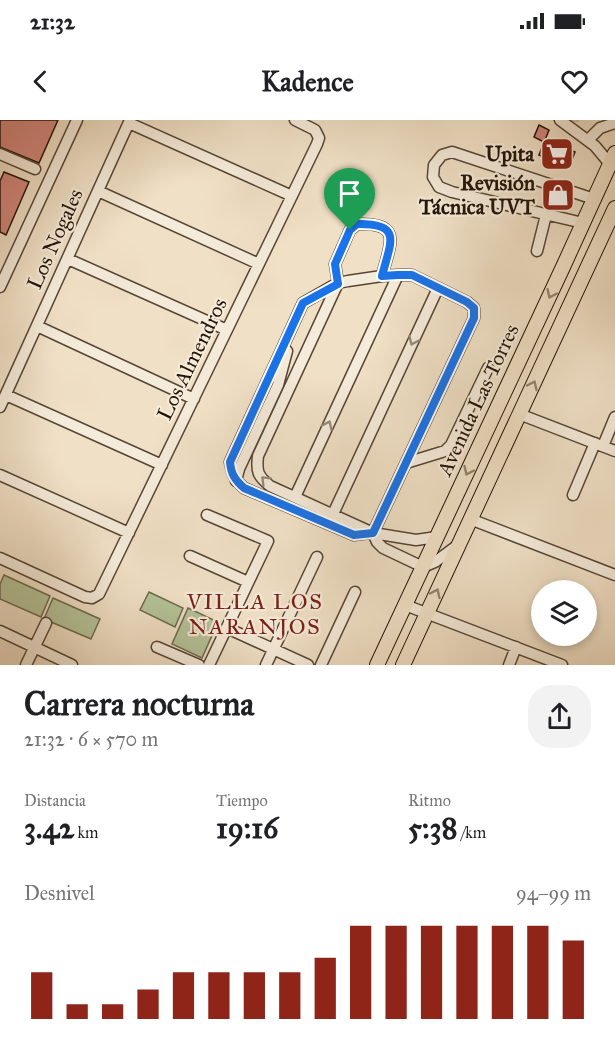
<!DOCTYPE html>
<html lang="es">
<head>
<meta charset="utf-8">
<style>
  body { margin:0; font-family:"IM FELL Great Primer",serif; background:#f2f2f2; color:#202124; height:100vh; display:flex; flex-direction:column; font-size:22px; white-space:nowrap }
  * { box-sizing:border-box; margin:0 }
  p { font-size:20px; color:#757577 }
  .icon { flex:none; width:33px; height:33px; fill:none; stroke:currentColor; stroke-width:2; stroke-linecap:round; stroke-linejoin:round }
  .map { position:relative; height:545px; overflow:hidden }
  .panel { display:flex; flex-direction:column; background:#fff; flex:1 }
  .panel>* { flex:none }
  .controls { position:absolute; left:531px; top:460px; display:grid; gap:12px }
  .controls a { display:grid; place-items:center; width:66px; height:66px; border-radius:50%; background:#fff; box-shadow:0 3px 9px #0003; font-size:30px }
  .pin { position:absolute; display:grid; place-items:center; width:51px; height:51px; color:#fff; margin:-62px -26px; border-radius:50% 50% 50% 0; rotate:-45deg; box-shadow:0 0 6px #0007 }
  .pin .icon { rotate:45deg }
  .round { display:grid; place-items:center; flex:none; width:63px; height:63px; border-radius:24px; background:#f2f2f2 }
  .summary { display:flex; align-items:center; justify-content:space-between; height:102px; padding:0 24px }
  h1 { font-size:33px; font-weight:700; line-height:45px }
  .metrics { display:grid; grid-template-columns:repeat(3,1fr); gap:9px; height:102px; padding:6px 24px }
  .metrics div { display:grid; align-content:center }
  .metrics b { font-size:30px; font-weight:700 }
  .metrics small { font-size:16px; font-weight:400 }
  .metrics p { font-size:16px }
  .chart { height:168px; padding:12px 24px }
  .chart p { display:flex; justify-content:space-between }
  .chart svg { width:100%; height:108px; margin-top:6px; stroke:#8f2418; stroke-width:6 }
  .status { display:flex; justify-content:space-between; align-items:center; height:42px; padding:0 30px; background:#fff; direction:ltr }
  .status svg { height:16px; fill:currentColor }
  header { display:flex; justify-content:space-between; align-items:center; height:78px; padding:0 24px; background:#fff; font-size:27px; font-weight:700 }
  .map>svg:first-child { display:block }
  .green { fill:#b5c399; stroke:#6c6b50; stroke-width:1.5 }
  .building { fill:#d3867c; stroke:#221306; stroke-width:1.5 }
  .lines { fill:none; stroke-linecap:round; stroke-linejoin:round }
  .minor-tunnel { stroke:#d1c1a9; stroke-width:10; stroke-dasharray:10 5; stroke-linecap:butt }
  .minor-casing { stroke:#564636; stroke-width:13 }
  .major-casing { stroke:#221306; stroke-width:16 }
  .minor { stroke:#f5ebda; stroke-width:10 }
  .major { stroke:#f0e0c6; stroke-width:14 }
  .oneway { stroke:#938470 }
  .oneway2 { stroke:#968a7b }
  .route-casing { stroke:#fff; stroke-width:12 }
  .route { stroke:#1a73e8; stroke-width:8 }
  .labels { text-anchor:middle; stroke-width:4.5; stroke-linejoin:round; paint-order:stroke }
  .poi-label { font-size:21px; font-weight:bold; fill:#221306; stroke:#f5ebda; text-anchor:end }
  .street-label { font-size:21px; fill:#221306; stroke:#f5ebda }
  .neighbourhood-label { font-size:22px; letter-spacing:1.5px; fill:#7a1f14; stroke:#f5ebda }
</style>
</head>
<body>
<div class="status"><b>21:32</b><svg viewBox="0 0 49 12"><path d="M0 12V9h3v3zM5 12V6h3v6zM10 12V3h3v9zM15 12V0h3v12zM26 1h20v11H26zM47 4h2v5h-2z"/></svg></div>
<header><svg class="icon" aria-label="back" viewBox="0 0 24 24"><path d="M15 5l-7 7 7 7"/></svg>Kadence<svg class="icon" aria-label="heart" viewBox="0 0 24 24"><path d="M12 20l-8-8c-3-5 5-10 8-4 3-6 11-1 8 4z"/></svg></header>
<div class="map">
<svg width="615" height="545" viewBox="0 0 615 545">
  <rect width="100%" height="100%" fill="#f0e0c6"/>
  <filter id="stains"><feTurbulence type="fractalNoise" baseFrequency=".00333" numOctaves="4"/><feColorMatrix values="0 0 0 0 .2 0 0 0 0 .09 0 0 0 0 .02 0 0 0 .5 -.17"/></filter>
  <radialGradient id="worn" r=".72"><stop offset=".6" stop-color="#630" stop-opacity="0"/><stop offset="1" stop-color="#630" stop-opacity=".3"/></radialGradient>
  <path class="green" d="M4 455 50 476 41 497 0 479V464Z
    M149 472 183 488 175 507 140 490Z
    M53 478 100 499 91 519 44 499Z
    M188 488 218 502 202 538 172 524Z"/>
  <path class="building" d="M0 0H58L39 43 0 27Z
    M539 5 549 10 545 20 575 32 569 48 539 35 544 22 534 17Z
    M4 52 29 62 6 115 0 112V61Z"/>
  <g class="lines">
    <path class="minor-tunnel" d="M574 2V0"/>
    <g class="minor-casing">
      <path id="minor" d="M560 0 595 26 610 44
        M129 3 292 76
        M588 20 600 8 615 3
        M0 34 35 49
        M98 71 259 144
        M583 103 452 72 439 67 433 57 434 45 442 35 452 32 594 79
        M537 131 546 95
        M68 139 227 210
        M0 167 77 0
        M37 206 194 279
        M6 275 162 345
        M0 287 130 0
        M519 294 615 331
        M603 326 615 297
        M406 343 445 331 451 325 488 248
        M0 355 129 413
        M236 361 239 349 278 265 287 231
        M573 375 595 323
        M295 377 398 155
        M333 394 438 168
        M207 395 268 421 209 545
        M470 399 615 455
        M370 413 354 415 244 368C235 360 232 354 230 342L303 183 338 163 335 144 350 110 357 104C404 103 390 123 382 156
        M437 417 416 420 373 413 270 366C258 356 256 352 258 336L338 163 348 161 382 156 398 155H412L467 182 474 188V198L373 413 377 422 383 428 423 447 435 442 458 425
        M190 436 248 462
        M0 438 85 477 92 478 99 474 317 24 319 18 315 10 295 0
        M405 485 562 545
        M227 508 308 545
        M0 511 72 545
        M157 527 199 545
        M26 545 46 503
        M266 545 317 437
        M321 545 355 472
        M509 545 516 527"/>
    </g>
    <g class="major-casing">
      <path id="major" d="M377 545 563 147 615 33
        M403 545 615 88"/>
    </g>
    <use href="#minor" class="minor"/>
    <use href="#major" class="major"/>
  </g>
  <defs><path id="oneway-chevron" d="M-2-3.5L2.5 0L-2 3.5" fill="none" stroke-width="1.6" stroke-linecap="round" stroke-linejoin="round" transform="scale(1.5)"/></defs>
  <g class="oneway">
    <use href="#oneway-chevron" transform="translate(551 174) rotate(115)"/>
    <use href="#oneway-chevron" transform="translate(533 265) rotate(-65)"/>
    <use href="#oneway-chevron" transform="translate(468 351) rotate(115)"/>
    <use href="#oneway-chevron" transform="translate(436 473) rotate(-65)"/>
  </g>
  <g class="oneway2">
    <use href="#oneway-chevron" transform="translate(413 221) rotate(115)"/>
    <use href="#oneway-chevron" transform="translate(328 305) rotate(-65)"/>
    <use href="#oneway-chevron" transform="translate(265 360) rotate(-135)"/>
  </g>
  <g class="lines">
    <g class="route-casing">
      <path id="route" d="M357 104C404 103 390 123 382 156L398 155H412L467 182 474 188V198L373 413 354 415 244 368C235 360 231 354 230 342L303 183 338 164 335 144 350 110Z"/>
    </g>
    <use href="#route" class="route"/>
  </g>
  <defs>
    <g id="supermarket-square" transform="scale(1.725)"><rect x="-9" y="-9" width="18" height="18" rx="4" fill="#8f2418" stroke="#f5ebda"/><path d="M-6-5.5h2.5l.6 2H6L4.5 2H-2.5L-4.4-4H-6ZM-1.5 3.2a1.3 1.3 0 1 0 .1 0ZM3 3.2a1.3 1.3 0 1 0 .1 0Z" fill="#fff"/></g>
    <g id="shop-square" transform="scale(1.725)"><rect x="-9" y="-9" width="18" height="18" rx="4" fill="#8f2418" stroke="#f5ebda"/><path d="M-5-2.5h2.3a2.7 3.5 0 0 1 5.4 0H5L5.5 6h-11ZM-1.5-2.5h3a1.5 2.3 0 0 0-3 0Z" fill="#fff"/></g>
  </defs>
  <g fill-rule="evenodd">
    <use href="#supermarket-square" x="557" y="34"/>
    <use href="#shop-square" x="558" y="75"/>
  </g>
  <g class="labels">
    <g class="poi-label">
      <text x="534" y="41">Upita</text>
      <text x="535" y="70">Revisión<tspan x="535" dy="24">Tácnica UVT</tspan></text>
    </g>
    <g class="street-label">
      <text transform="translate(55 119) rotate(-66)" y="7">Los Nogales</text>
      <text transform="translate(192 239) rotate(-64)" y="7">Los Almendros</text>
      <text transform="translate(478 280) rotate(-65)" y="7">Avenida Las Torres</text>
    </g>
    <g class="neighbourhood-label">
      <text x="255" y="489">VILLA LOS<tspan x="255" dy="25">NARANJOS</tspan></text>
    </g>
  </g>
  <rect width="100%" height="100%" filter="url(#stains)"/>
  <rect width="100%" height="100%" fill="url(#worn)"/>
</svg>
<div class="controls">
<a><svg class="icon" aria-label="layers" viewBox="0 0 24 24"><path d="M12 4l9 5-9 5-9-5zM3 14l9 5 9-5"/></svg></a>
</div>
<div class="pin" style="left:350px;top:110px;background:#1e9e55"><svg class="icon" aria-label="arrive" viewBox="0 0 24 24"><path d="M6 21V4h12l-3 4 3 4H6"/></svg></div>
</div>
<section class="panel">
<div class="summary"><div><h1>Carrera nocturna</h1><p>21:32 · 6 × 570 m</p></div><a class="round"><svg class="icon" aria-label="share" viewBox="0 0 24 24"><path d="M12 15V3M7 8l5-5 5 5M5 13v7h14v-7"/></svg></a></div>
<div class="metrics">
<div><p>Distancia</p><b>3.42<small> km</small></b></div>
<div><p>Tiempo</p><b>19:16</b></div>
<div><p>Ritmo</p><b>5:38<small> /km</small></b></div>
</div>
<div class="chart"><p><span>Desnivel</span>94–99 m</p>
<svg viewBox="0 0 160 44" preserveAspectRatio="none"><path d="M5 44V25M15 44V38M25 44V38M35 44V32M45 44V25M55 44V25M65 44V25M75 44V25M85 44V19M95 44V6M105 44V6M115 44V6M125 44V6M135 44V6M145 44V6M155 44V12"/></svg>
</div>
</section>
</body>
</html>
